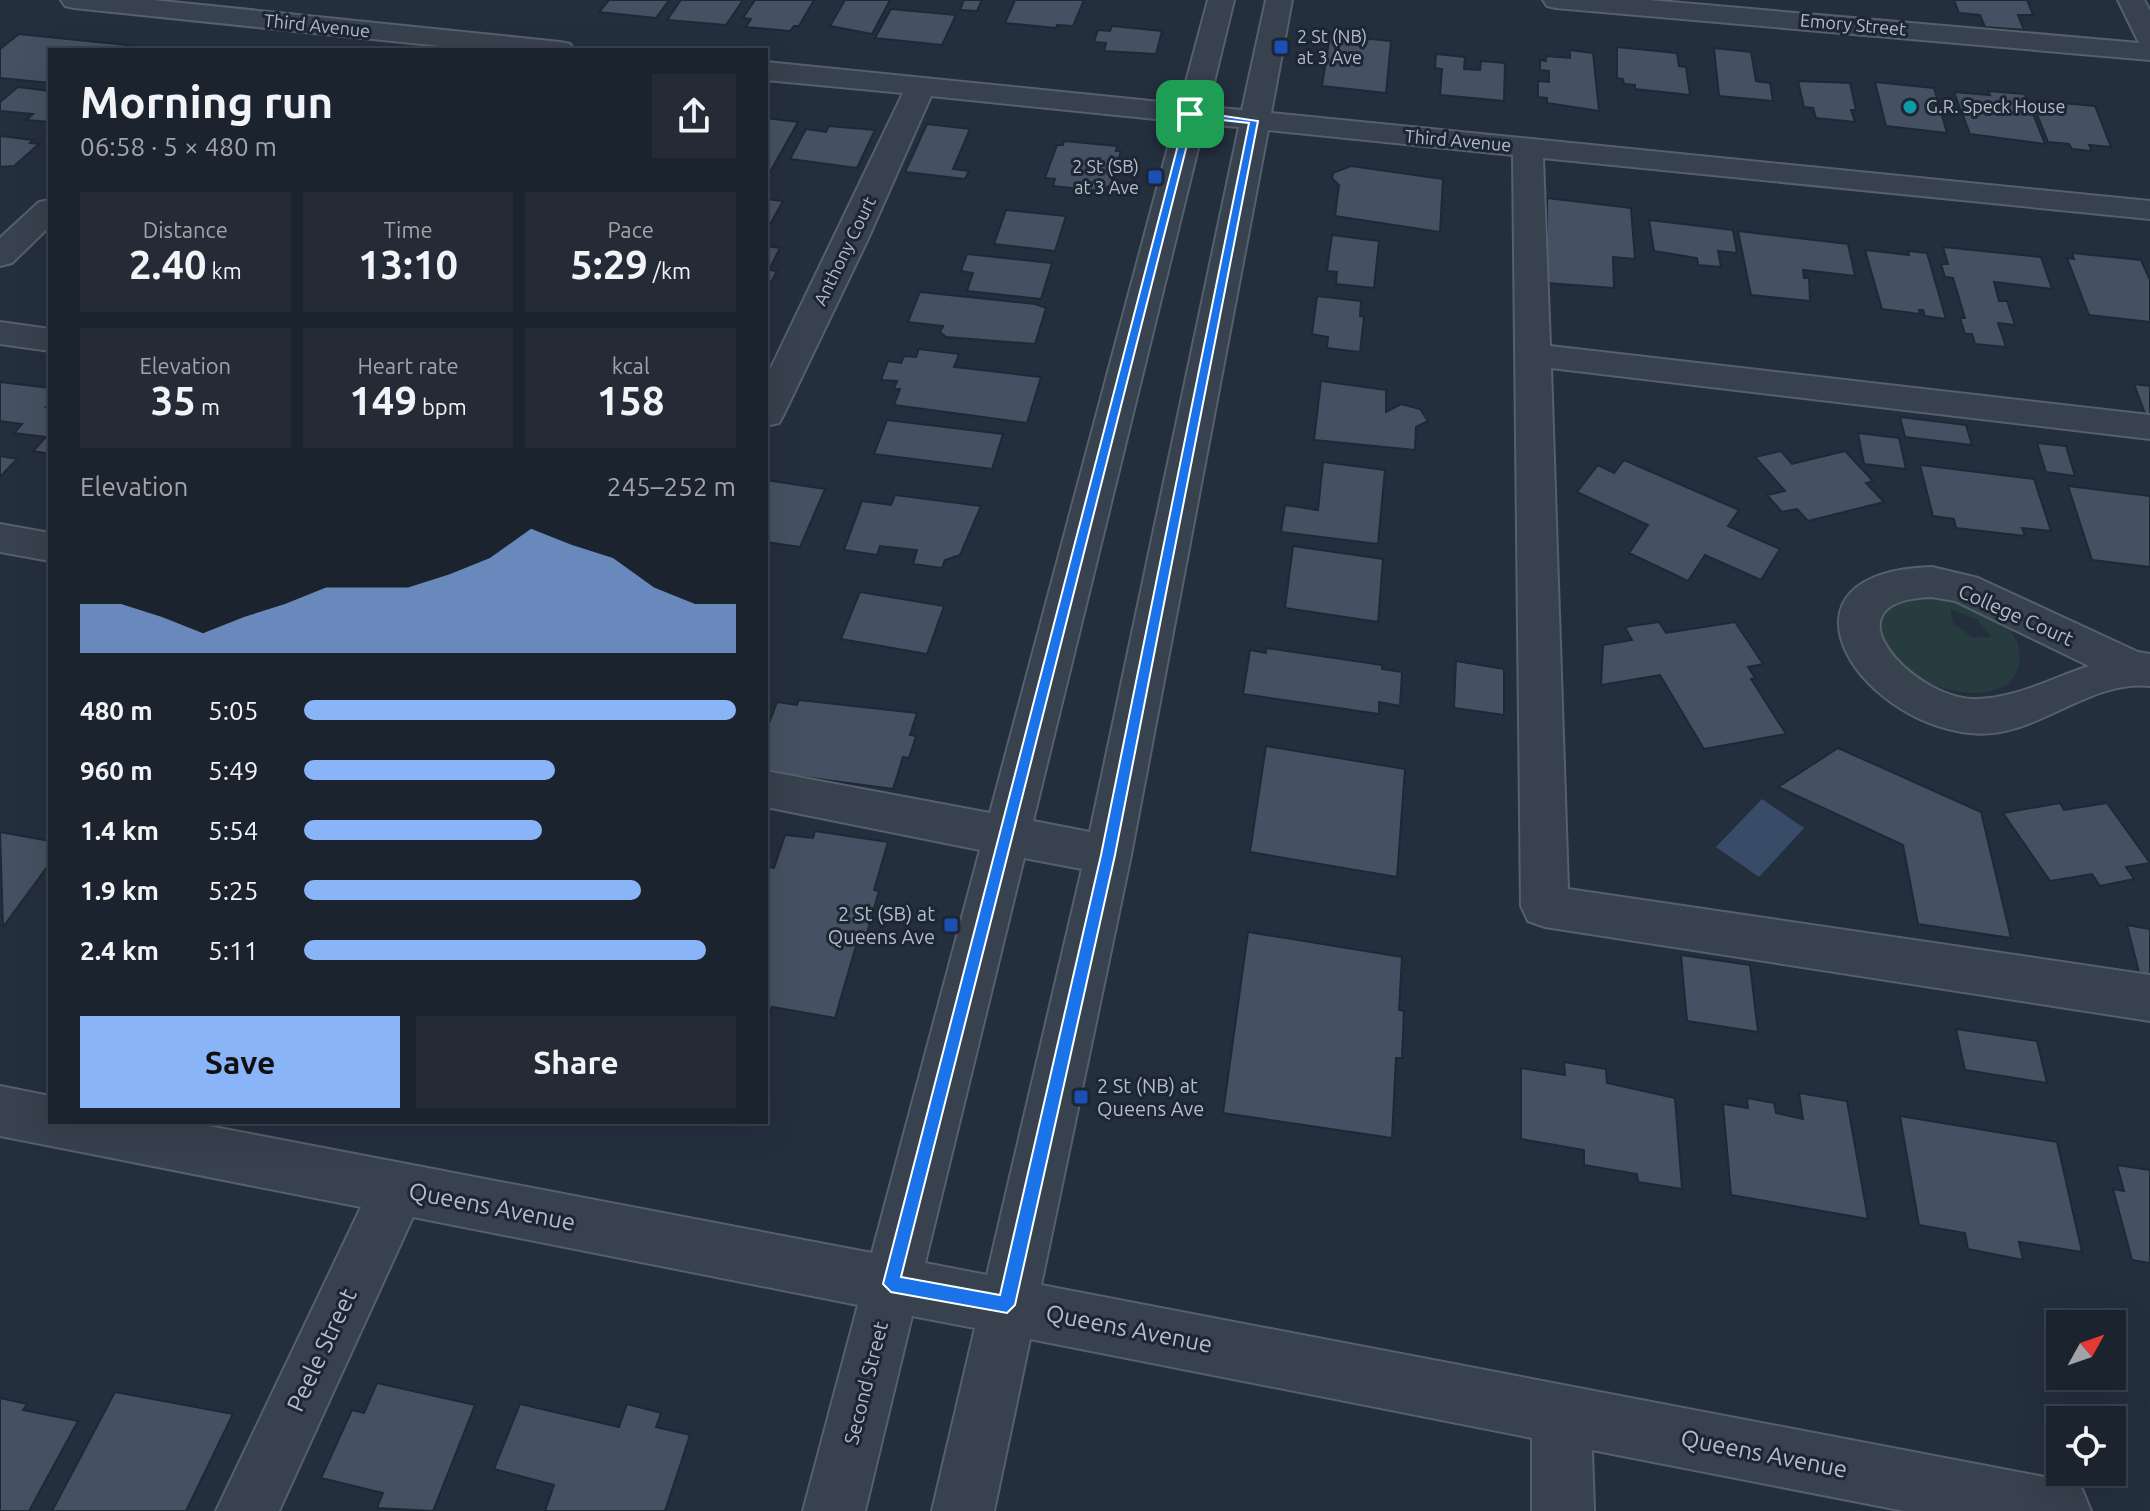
<!DOCTYPE html>
<html lang="en">
<head>
<meta charset="utf-8">
<style>
  body { margin:0; font-family:Ubuntu,sans-serif; background:#242b36; color:#f1f3f6; height:100vh; display:flex; flex-direction:column; font-size:30px; white-space:nowrap }
  * { box-sizing:border-box; margin:0 }
  p { font-size:26px; color:#a0a4aa }
  .icon { flex:none; width:44px; height:44px; fill:none; stroke:currentColor; stroke-width:2; stroke-linecap:round; stroke-linejoin:round }
  .map { position:relative; flex:1; overflow:hidden }
  .side { position:absolute; left:48px; top:48px; width:720px; height:1076px; display:flex; flex-direction:column; background:#1b232e; border-radius:0px; box-shadow:0 8px 32px #0002,0 0 0 2px #39404a }
  .side>* { flex:none }
  .needle { width:52px; rotate:50deg }
  .fabs { position:absolute; left:2046px; top:1310px; display:grid; gap:16px }
  .fabs a { display:grid; place-items:center; width:80px; height:80px; border-radius:0px; background:#1b232e; box-shadow:0 8px 32px #0002,0 0 0 2px #39404a; font-size:40px }
  .pin { position:absolute; display:grid; place-items:center; width:68px; height:68px; color:#fff; margin:-34px; border-radius:16px; box-shadow:0 4px 12px #0006 }
  .round { display:grid; place-items:center; flex:none; width:84px; height:84px; border-radius:0px; background:#242b36 }
  .overview { display:flex; align-items:center; justify-content:space-between; height:136px; padding:0 32px }
  h1 { font-size:44px; font-weight:700; line-height:60px }
  .metrics { display:grid; grid-template-columns:repeat(3,1fr); gap:12px; height:136px; padding:8px 32px }
  .metrics div { display:grid; align-content:center; border-radius:0px; background:#242b36; text-align:center }
  .metrics b { font-size:40px; font-weight:700 }
  .metrics small { font-size:22px; font-weight:400 }
  .metrics p { font-size:22px }
  .chart { height:224px; padding:16px 32px }
  .chart p { display:flex; justify-content:space-between }
  .chart svg { width:100%; height:144px; margin-top:8px; fill:#8ab4f8; opacity:.7 }
  .primary-button { display:flex; gap:16px; margin-top:auto; padding:16px 32px }
  .primary-button a { flex:1; height:92px; border-radius:0px; background:#8ab4f8; color:#111; font-size:32px; font-weight:700; line-height:92px; text-align:center }
  .primary-button a+a { background:#242b36; color:#f1f3f6 }
  ul { padding:0 32px; list-style:none; font-size:26px }
  li { display:grid; grid-template-columns:128px 96px 1fr; align-items:center; height:60px }
  li i { height:20px; border-radius:10px; background:#8ab4f8 }
  .map>svg:first-child { display:block }
  .green { fill:#263c3f; fill-rule:evenodd }
  .water { fill:#394c67 }
  .building { fill:#455162; stroke:#1f2835; stroke-width:2 }
  .lines { fill:none; stroke-linecap:round; stroke-linejoin:round }
  .minor-casing { stroke:#565f6c; stroke-width:4 }
  .minor { fill:#38414e; fill-rule:evenodd }
  .route { fill:#1a73e8; stroke:#fff; stroke-width:2; fill-rule:evenodd }
  .transit-dot { fill:#1a4fb4; stroke:#1d2633; stroke-width:3 }
  .culture-dot { fill:#0f9aa8; stroke:#1d2633; stroke-width:3 }
  .labels { text-anchor:middle; stroke-width:6; stroke-linejoin:round; paint-order:stroke }
  .far-street-label { font-size:18px; fill:#b4bcc9; stroke:#1d2633 }
  .far-poi-label { font-size:18px; fill:#b4bcc9; stroke:#1d2633; text-anchor:start }
  .street-label { font-size:20px; fill:#b4bcc9; stroke:#1d2633 }
  .poi-label { font-size:20px; fill:#b4bcc9; stroke:#1d2633; text-anchor:end }
  .near-street-label { font-size:24px; fill:#b4bcc9; stroke:#1d2633 }
</style>
</head>
<body>
<div class="map">
<svg width="2150" height="1511" viewBox="0 0 2150 1511">
  <rect width="100%" height="100%" fill="#242f3e"/>
  <path class="green" d="M1923 591C1943 597 1969 601 1987 610 2033 634 2033 694 1973 693 1938 692 1875 667 1878 623 1879 615 1882 607 1888 602 1896 595 1913 594 1923 591ZM1950 609 1976 619 1992 637 1973 638 1953 623Z"/>
  <path class="water" d="M1762 799 1804 828 1759 877 1716 847Z"/>
  <path class="building" d="M609 0H669L656 18 599 12Z
    M681 0H743L726 25 667 20Z
    M755 0H814L799 26H794L790 31 746 27 751 19 743 18Z
    M845 0H890L872 34 830 26Z
    M964 0H982L977 11 960 10Z
    M1015 0H1084L1073 26 1057 25 1056 28 1005 23Z
    M1954 0H2027L2033 15H2018L2024 30 1985 27 1980 15 1959 13Z
    M891 9 956 15 942 45 875 38Z
    M1112 26 1162 31 1156 54 1104 51 1106 43 1094 42 1098 30 1110 31Z
    M19 34 136 46 132 50H50V83L0 78V49Z
    M1330 35 1391 41 1386 93 1322 86Z
    M1617 47 1677 53 1679 66 1686 67 1690 95 1635 89V85L1624 84 1623 79 1617 78Z
    M1714 48 1751 52 1756 81 1770 83 1773 101 1719 96Z
    M1570 50 1593 53 1599 111 1547 103V98L1538 97V81L1549 82V71L1540 70V60L1546 61V56L1570 58Z
    M1436 54 1465 57 1464 69 1480 70 1481 61 1505 63 1504 101 1440 95 1442 69 1435 68Z
    M1798 81 1850 83 1856 110H1851L1855 122 1816 118 1813 108 1804 107Z
    M1875 82 1934 88 1947 133 1886 126Z
    M18 87 50 91V122L26 120 33 114 0 111V102Z
    M1988 91 2025 94 2045 144 1970 134 1954 92 1990 95Z
    M2038 101 2095 106 2111 147 2089 145 2092 151 2072 149 2069 144 2048 142 2033 104 2040 105Z
    M766 118 798 122 770 172 766 171Z
    M927 124 970 129 953 169 969 171 965 179 905 172Z
    M829 126 875 130 857 168 790 159 806 129 826 132Z
    M0 136 33 140 30 143 39 144 14 166 0 167Z
    M1064 141 1117 146 1116 151H1121L1111 185 1099 191 1053 186 1055 179 1045 178 1057 145H1063Z
    M1351 166 1443 179 1440 232 1335 216 1339 185 1332 178 1333 173Z
    M1547 198 1631 208 1635 259 1613 257 1614 288 1547 283Z
    M766 199 783 201 768 228H766Z
    M1006 210 1066 216 1055 251 994 244Z
    M1649 220 1733 230 1737 253 1718 251 1721 267 1698 265 1697 258 1654 251Z
    M1738 231 1848 244 1855 276 1803 270 1804 278H1809L1810 301 1751 295Z
    M1332 235 1379 241 1374 288 1336 284 1337 272 1327 271Z
    M766 246 780 248 769 270 777 271 766 291Z
    M1943 247 2041 257 2052 289 1994 282 1999 301H2007L2015 325 1998 323 2006 347 1975 344 1972 334H1965L1960 318H1965L1953 278 1945 277 1941 264H1948Z
    M1865 250 1909 255 1908 251 1927 253 1946 319 1925 316 1923 310H1919L1920 314 1882 309Z
    M2072 253 2141 260 2150 280V322L2089 315 2067 258 2074 259Z
    M967 254 1052 263 1041 299 967 291 973 273 961 271Z
    M920 292 1035 304 1046 308 1035 344 946 337 940 332 943 326 908 322Z
    M1317 296 1361 301 1360 316 1364 317 1360 352 1327 348 1328 337 1312 334Z
    M919 349 959 354 954 367 1041 377 1027 423 894 405 900 389H894L897 381 881 380 888 361 901 363 904 356 916 357Z
    M1321 381 1386 390V412L1401 404 1420 409 1428 421 1416 427 1415 450 1314 440Z
    M0 382 50 388V402L46 407H50V454L33 451 46 437 14 433 22 424 0 421Z
    M2134 384 2150 386V419H2147Z
    M1900 417 1966 425 1972 445 1905 437Z
    M887 420 1003 434 992 469 874 454Z
    M1858 433 1899 438 1906 469 1864 464Z
    M2037 443 2066 446 2075 476 2046 472Z
    M1781 451 1792 464 1845 451 1873 481 1866 483 1884 502 1808 521 1797 509 1782 512 1767 495 1785 491 1755 457Z
    M0 456 17 459 0 477Z
    M1624 460 1739 510 1728 526 1780 549 1761 580 1705 555 1688 581 1629 553 1648 525 1577 492 1598 465 1614 473Z
    M1323 462 1385 470 1378 544 1281 532 1285 505 1318 510Z
    M1920 465 2034 479 2051 531 2022 528 2025 536 1956 528 1954 519 1933 516Z
    M766 480 825 489 800 547 766 542Z
    M2068 486 2150 496V567L2092 560Z
    M895 495 981 506 960 555 945 560 942 568 913 564 917 550 880 546 877 555 844 550 862 501 891 505Z
    M1293 546 1383 559 1378 622 1285 608Z
    M860 592 944 606 927 654 841 639Z
    M1659 622 1666 633 1735 622 1763 664 1748 667 1755 678 1751 679 1786 734 1704 749 1660 675 1601 685 1603 645 1632 640 1625 627Z
    M1266 648 1382 665V669L1402 672 1400 706 1379 702V714L1243 694 1250 650 1266 653Z
    M1456 661 1504 669V715L1454 708Z
    M799 700 917 713 910 735 916 736 909 758 903 757 893 789 766 772V731L777 702 797 705Z
    M1266 746 1405 769 1397 877 1250 852Z
    M1838 748 1981 812 2011 938 1918 924 1903 845 1778 787Z
    M2060 803 2064 810 2107 803 2150 863 2126 867 2134 879 2100 886 2092 874 2050 881 2003 813Z
    M815 831 888 842 874 890 879 891 867 933 860 932 835 1018 772 1007 766 1027V867L774 868 785 835 813 838Z
    M0 832 50 841V863L3 927Z
    M2127 925 2150 929V977L2140 976Z
    M1248 932 1402 957 1399 1010 1404 1011 1402 1058H1396L1392 1138 1223 1113Z
    M1681 955 1750 965 1758 1032 1687 1021Z
    M1956 1029 2037 1041 2047 1083 1965 1070Z
    M1564 1062 1606 1069 1607 1083 1675 1098 1682 1189 1638 1182 1637 1174 1584 1165V1150L1521 1139V1068L1565 1075Z
    M1799 1093 1847 1101 1868 1219 1731 1195 1723 1104 1748 1108 1747 1098 1774 1103 1776 1113 1803 1119Z
    M1900 1116 2057 1142 2082 1252 2019 1242 2023 1260 1968 1249 1965 1233 1919 1225Z
    M2117 1165 2150 1170V1263L2132 1260 2113 1189 2124 1191Z
    M377 1383 475 1405 433 1511 377 1508 383 1493 321 1478 352 1410 364 1413Z
    M115 1392 233 1414 186 1511H52Z
    M0 1398 27 1404 23 1410 78 1421 29 1511H0Z
    M520 1404 619 1427 627 1404 661 1413 656 1427 690 1435 665 1511H545L554 1485 494 1469Z"/>
  <g class="lines">
    <g class="minor-casing">
      <path id="minor" d="M61 0H153L560 42 570 44 574 50H479L74 8 65 6Z
        M1208 0H1234L1208 107 1242 110 1266 0H1292L1271 113 2150 201V219L1543 158 1550 346 2150 415V439L1551 368 1568 889 2150 975V1021L1545 927 1528 921 1521 906 1513 155 1268 130 1131 855 1041 1285 2060 1480 2082 1489 2091 1511H1904L1592 1450 1594 1511H1532V1438L1030 1339 994 1511H932L975 1328 912 1316 865 1511H803L858 1305 413 1217 279 1511H216L361 1207 0 1136V1086L50 1096V1122H188L872 1253 980 850 766 807V771L990 813 1175 121 931 96 868 239 784 414 779 423 766 426V378L903 93 766 80V62L1180 104ZM1204 124 1239 127 1090 832 1033 821ZM1024 858 1082 869 987 1275 925 1263Z
        M1543 0H1648L2139 43 2118 0H2144L2150 11V60L1556 8 1547 6Z
        M50 200V226L12 263 0 266V238L39 202Z
        M0 322 50 329V351L0 344Z
        M0 524 50 533V561L0 552Z
        M1932 567 1978 578 2138 652 2150 654V686C2087 679 2034 741 1970 733 1854 720 1763 572 1932 567ZM1932 597 1955 601 2089 666C2052 678 2012 700 1973 699 1912 697 1821 600 1932 597Z"/>
    </g>
    <use href="#minor" class="minor"/>
  </g>
  <path class="route" d="M1190 111 1258 121 1115 855 1015 1305 1007 1313 891 1292 883 1284 1186 114ZM1194 117 1249 123 1101 855 1000 1295 901 1277Z"/>
  <g class="transit-dot">
    <rect x="1273" y="39" width="16" height="16" rx="4"/>
    <rect x="1147" y="169" width="16" height="16" rx="4"/>
    <rect x="943" y="917" width="16" height="16" rx="4"/>
    <rect x="1073" y="1089" width="16" height="16" rx="4"/>
  </g>
  <circle class="culture-dot" cx="1910" cy="107" r="8"/>
  <g class="labels">
    <g class="far-street-label">
      <text transform="translate(1853 25) rotate(5)" y="6">Emory Street</text>
      <text transform="translate(317 26) rotate(6)" y="6">Third Avenue</text>
      <text transform="translate(1458 141) rotate(5)" y="6">Third Avenue</text>
      <text transform="translate(845 251) rotate(-64)" y="6">Anthony Court</text>
    </g>
    <g class="far-poi-label">
      <text x="1297" y="43">2 St (NB)<tspan x="1297" dy="21">at 3 Ave</tspan></text>
      <text x="1926" y="113">G.R. Speck House</text>
      <text x="1139" y="173" text-anchor="end">2 St (SB)<tspan x="1139" dy="21">at 3 Ave</tspan></text>
    </g>
    <g class="street-label">
      <text transform="translate(2016 615) rotate(24)" y="7">College Court</text>
      <text transform="translate(866 1383) rotate(-76)" y="7">Second Street</text>
    </g>
    <g class="poi-label">
      <text x="935" y="921">2 St (SB) at<tspan x="935" dy="23">Queens Ave</tspan></text>
      <text x="1097" y="1093" text-anchor="start">2 St (NB) at<tspan x="1097" dy="23">Queens Ave</tspan></text>
    </g>
    <g class="near-street-label">
      <text transform="translate(492 1207) rotate(11)" y="8">Queens Avenue</text>
      <text transform="translate(1129 1329) rotate(11)" y="8">Queens Avenue</text>
      <text transform="translate(322 1350) rotate(-65)" y="8">Peele Street</text>
      <text transform="translate(1764 1454) rotate(11)" y="8">Queens Avenue</text>
    </g>
  </g>
</svg>
<div class="fabs">
<a><svg class="needle" viewBox="-14 -14 28 28"><path d="M0-13l5 13h-10z" fill="#e53935"/><path d="M0 13l5-13h-10z" fill="#a0a4aa"/></svg></a>
<a><svg class="icon" aria-label="locate" viewBox="0 0 24 24"><circle cx="12" cy="12" r="6"/><path d="M12 2v4M12 18v4M2 12h4M18 12h4"/></svg></a>
</div>
<div class="pin" style="left:1190px;top:114px;background:#1e9e55"><svg class="icon" aria-label="arrive" viewBox="0 0 24 24"><path d="M6 21V4h12l-3 4 3 4H6"/></svg></div>
<section class="side">
<div class="overview"><div><h1>Morning run</h1><p>06:58 · 5 × 480 m</p></div><a class="round"><svg class="icon" aria-label="share" viewBox="0 0 24 24"><path d="M12 15V3M7 8l5-5 5 5M5 13v7h14v-7"/></svg></a></div>
<div class="metrics">
<div><p>Distance</p><b>2.40<small> km</small></b></div>
<div><p>Time</p><b>13:10</b></div>
<div><p>Pace</p><b>5:29<small> /km</small></b></div>
</div>
<div class="metrics">
<div><p>Elevation</p><b>35<small> m</small></b></div>
<div><p>Heart rate</p><b>149<small> bpm</small></b></div>
<div><p>kcal</p><b>158</b></div>
</div>
<div class="chart"><p><span>Elevation</span>245–252 m</p>
<svg viewBox="0 0 160 44" preserveAspectRatio="none"><path d="M0 44V29L10 29L20 33L30 38L40 33L50 29L60 24L70 24L80 24L90 20L100 15L110 6L120 11L130 15L140 24L150 29L160 29V44z"/></svg>
</div>
<ul>
<li><b>480 m</b>5:05<i style="width:100%"></i></li>
<li><b>960 m</b>5:49<i style="width:58%"></i></li>
<li><b>1.4 km</b>5:54<i style="width:55%"></i></li>
<li><b>1.9 km</b>5:25<i style="width:78%"></i></li>
<li><b>2.4 km</b>5:11<i style="width:93%"></i></li>
</ul>
<div class="primary-button"><a>Save</a><a>Share</a></div>
</section>
</div>
</body>
</html>
